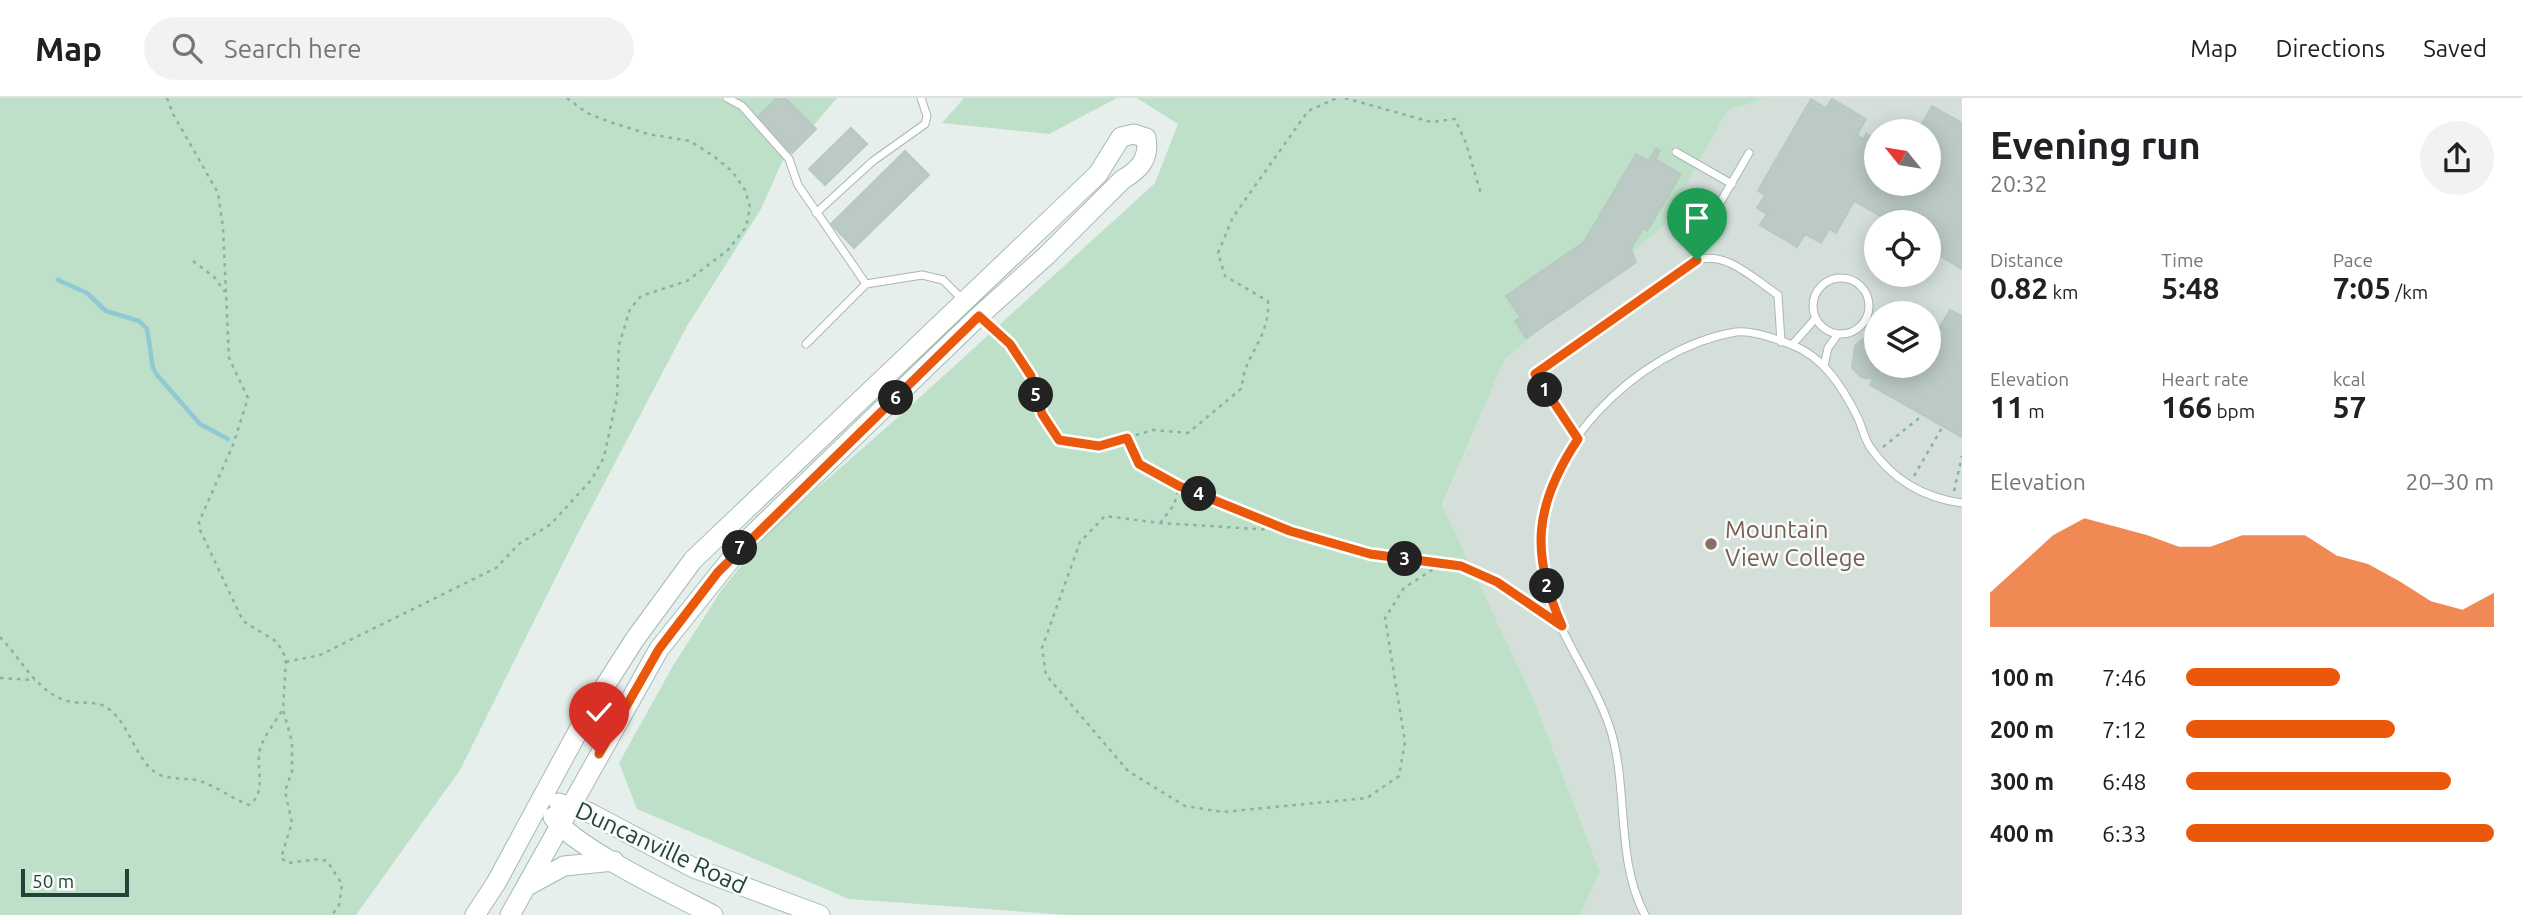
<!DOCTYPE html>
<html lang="en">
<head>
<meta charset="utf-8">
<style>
  body { margin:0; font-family:Ubuntu,sans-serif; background:#f2f2f2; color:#202124; height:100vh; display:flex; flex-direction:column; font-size:26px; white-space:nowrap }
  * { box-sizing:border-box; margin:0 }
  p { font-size:23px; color:#757577 }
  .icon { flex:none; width:38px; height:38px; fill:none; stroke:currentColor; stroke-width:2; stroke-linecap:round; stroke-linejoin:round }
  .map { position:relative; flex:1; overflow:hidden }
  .side { display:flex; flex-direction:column; background:#fff; width:560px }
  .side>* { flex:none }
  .needle { width:46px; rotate:300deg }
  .tools { position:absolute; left:1864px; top:21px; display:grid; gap:14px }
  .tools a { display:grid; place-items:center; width:77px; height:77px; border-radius:50%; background:#fff; box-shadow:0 4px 18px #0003; font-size:35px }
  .scale { position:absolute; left:21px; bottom:18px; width:108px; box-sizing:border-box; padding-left:7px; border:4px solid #24423a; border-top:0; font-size:19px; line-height:24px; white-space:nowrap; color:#24423a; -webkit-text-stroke:5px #f7fbf9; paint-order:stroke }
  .pin { position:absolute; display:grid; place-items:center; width:60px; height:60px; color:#fff; margin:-72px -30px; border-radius:50% 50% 50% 0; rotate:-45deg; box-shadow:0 0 7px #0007 }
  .pin .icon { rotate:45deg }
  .km { position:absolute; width:35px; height:35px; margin:-18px; border-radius:50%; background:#222; color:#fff; font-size:19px; line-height:35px; text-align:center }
  .round { display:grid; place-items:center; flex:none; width:74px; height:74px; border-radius:37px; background:#f2f2f2 }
  .summary { display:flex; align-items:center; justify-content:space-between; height:119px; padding:0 28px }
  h1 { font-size:38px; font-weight:600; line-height:52px }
  .metrics { display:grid; grid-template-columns:repeat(3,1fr); gap:10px; height:119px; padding:7px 28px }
  .metrics div { display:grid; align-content:center }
  .metrics b { font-size:30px; font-weight:600 }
  .metrics small { font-size:19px; font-weight:400 }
  .metrics p { font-size:19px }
  .chart { height:196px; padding:14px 28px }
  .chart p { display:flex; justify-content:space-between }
  .chart svg { width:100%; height:126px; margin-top:7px; fill:#ea580c; opacity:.7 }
  ul { padding:0 28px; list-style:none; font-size:23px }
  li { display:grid; grid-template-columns:112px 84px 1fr; align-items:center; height:52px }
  li i { height:18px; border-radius:9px; background:#ea580c }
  header { display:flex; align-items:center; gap:42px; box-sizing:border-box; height:98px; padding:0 35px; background:#fff; border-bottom:2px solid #e0e0e0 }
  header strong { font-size:33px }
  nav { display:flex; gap:38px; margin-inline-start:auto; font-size:24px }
  .search { width:490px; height:63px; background:#f2f2f2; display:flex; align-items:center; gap:18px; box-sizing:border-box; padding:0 24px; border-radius:38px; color:#757577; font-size:26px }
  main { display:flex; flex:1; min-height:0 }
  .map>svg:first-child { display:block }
  .built { fill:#d4dfda; fill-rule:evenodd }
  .green { fill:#bfe0c8 }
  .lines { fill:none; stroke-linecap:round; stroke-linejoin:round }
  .stream { stroke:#8ec9d4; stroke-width:4.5 }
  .building { fill:#bbcac4; stroke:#b8c9c2; stroke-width:2 }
  .lane-casing { stroke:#a8b8b2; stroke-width:9 }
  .secondary-casing { stroke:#a4bbb3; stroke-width:21 }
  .path { stroke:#86b3a5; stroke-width:2.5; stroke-dasharray:3.5 5; stroke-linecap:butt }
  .lane { stroke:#fff; stroke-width:7 }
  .secondary { stroke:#fff; stroke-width:19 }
  .route-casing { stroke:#fff; stroke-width:14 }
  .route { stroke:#ea580c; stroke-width:9 }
  .education-dot { fill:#8d6e63; stroke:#f7fbf9; stroke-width:2.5 }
  .labels { text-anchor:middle; stroke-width:5; stroke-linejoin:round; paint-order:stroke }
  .education-label { font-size:24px; fill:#785e54; stroke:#f7fbf9; text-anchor:start }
  .street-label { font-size:24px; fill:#24423a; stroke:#f7fbf9 }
</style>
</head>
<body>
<header>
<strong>Map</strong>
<div class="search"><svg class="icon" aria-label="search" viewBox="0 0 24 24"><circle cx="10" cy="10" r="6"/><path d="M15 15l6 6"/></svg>Search here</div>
<nav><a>Map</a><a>Directions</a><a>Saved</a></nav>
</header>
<main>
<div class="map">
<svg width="1962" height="817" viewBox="0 0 1962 817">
  <rect width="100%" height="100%" fill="#e6efeb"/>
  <path class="built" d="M1767 0H1962V817H1580L1600 772 1534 602 1442 408 1505 261 1663 129 1728 12ZM1876 33H1928V86H1876ZM1876 124H1928V177H1876ZM1876 215H1928V268H1876Z"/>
  <path class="green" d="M0 0H837L782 64 761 111 687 228 577 437 460 672 356 817H0Z
    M964 0H1117L1049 36 942 25Z
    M1137 0H1767L1728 12 1663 129 1505 261 1442 407 1534 602 1600 773 1580 817H1068L849 801 637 711 619 665 674 566 723 490 772 430 905 313 1155 85 1178 26Z"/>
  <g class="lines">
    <path class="stream" d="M58 182 87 195 106 213 139 223 147 231 153 270 157 277 200 326 228 341"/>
  </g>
  <path class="building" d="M777 0H785L816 31 792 55 757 20Z
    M1811 1 1826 10 1832 1 1866 21 1857 37 1864 41 1866 36 1876 41V86H1928V33H1918L1932 8 1962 25V171L1937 156 1928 169V124H1891L1854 103 1836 135 1829 131 1821 145 1805 136 1797 149 1760 127 1767 116 1757 110 1765 97 1758 93Z
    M851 30 867 46 825 87 809 71Z
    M1656 50 1660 53 1655 61 1681 76 1647 133 1643 130 1631 151 1636 164 1526 240 1515 223 1521 220 1506 198 1584 144 1636 56 1649 63Z
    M905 53 929 77 854 150 831 126Z
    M1950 212 1962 218V339L1870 287 1882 268H1928V236L1934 239Z
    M1875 240 1876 268H1882L1874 281 1861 279 1852 270 1855 248 1863 241Z"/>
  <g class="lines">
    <g class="lane-casing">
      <path id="lane" d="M727 0 742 8 789 61 798 87 866 186
        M1676 54 1732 86
        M816 115 873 63 925 26 927 18 921 0
        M1697 162 1699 141 1749 55
        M1813 208a28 28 0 1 1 56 0a28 28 0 1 1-56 0Z
        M806 246 866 186 922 177 943 182 963 202
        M1792 247 1815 221
        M1824 268 1828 250 1838 236
        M1578 341 1535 276 1697 162C1727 153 1754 181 1778 197L1781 244
        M1645 817C1615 761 1629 689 1610 630 1591 572 1545 522 1540 460 1530 356 1638 250 1736 234 1752 232 1777 241 1792 247 1824 259 1843 290 1858 320 1862 329 1864 340 1870 349 1892 381 1924 400 1962 405"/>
    </g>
    <g class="secondary-casing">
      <path id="secondary" d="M559 705 588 714 694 770 820 817
        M553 719C576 751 675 797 713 817
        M529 787 564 768 614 763
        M475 817 496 785 589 613 635 541 693 462 1098 76 1121 39 1134 36 1146 40C1150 61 1139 72 1122 82L1046 158 979 218 743 446 659 551 510 817"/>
    </g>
    <path class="path" d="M167 0 173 16 218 95 223 130 229 260 248 300 233 347 199 424 200 432 243 523 277 544 286 560 283 611 292 644V673L285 693 292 725 281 760 288 765 319 761 327 763 342 786 339 807 332 817
      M1345 0 1431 24 1455 21 1466 45 1481 96
      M193 163 214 179 225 194
      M992 229 1010 246 1031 278 1042 316 1059 342 1099 348 1153 332 1188 335 1242 290C1243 257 1270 242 1268 203L1225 178 1218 155 1233 119 1308 13 1337 0
      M1127 340 1139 366 1179 388 1285 431
      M1883 349 1923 317
      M1914 378 1943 328
      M1954 393 1962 358
      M1160 425 1174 407 1179 388
      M1290 433 1160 425 1105 418 1080 444 1042 550 1046 577 1128 673 1185 708 1223 714 1367 700 1399 678 1405 644 1385 520 1404 490 1441 466
      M1292 433 1370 456 1461 468 1497 484 1544 516
      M0 539C21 561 35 591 64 602 78 607 94 602 106 609 127 622 133 653 150 670 163 683 179 679 196 682 211 685 233 701 249 707 268 693 255 672 260 651 264 638 275 624 282 613
      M286 564 320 557 496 470 519 446 551 426 592 381 604 359 617 299 619 247 630 211 641 198 687 183 728 152 746 129 750 109 745 92 732 73 712 57 690 43 648 36 610 24 587 15 567 0
      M0 580 35 582"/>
    <use href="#lane" class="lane"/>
    <use href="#secondary" class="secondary"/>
  </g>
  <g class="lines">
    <g class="route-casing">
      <path id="route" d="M599 656 659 551 718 474 979 218 1010 246 1031 278 1042 316 1059 342 1099 348 1127 340 1139 366 1179 388 1290 433 1370 456 1461 468 1497 484 1562 528C1530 455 1534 407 1578 341L1535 276 1697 162"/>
    </g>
    <use href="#route" class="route"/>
  </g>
  <circle class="education-dot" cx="1711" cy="446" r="7"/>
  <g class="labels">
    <g class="education-label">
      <text x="1725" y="440">Mountain<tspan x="1725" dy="28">View College</tspan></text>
    </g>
    <g class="street-label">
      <text transform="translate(661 750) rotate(25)" y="8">Duncanville Road</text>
    </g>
  </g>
</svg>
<div class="tools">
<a><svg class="needle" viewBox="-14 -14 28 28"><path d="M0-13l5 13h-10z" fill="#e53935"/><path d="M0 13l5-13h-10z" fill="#757577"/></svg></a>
<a><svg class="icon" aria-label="locate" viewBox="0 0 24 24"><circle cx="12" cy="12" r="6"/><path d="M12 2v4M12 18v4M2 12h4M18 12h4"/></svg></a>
<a><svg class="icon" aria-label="layers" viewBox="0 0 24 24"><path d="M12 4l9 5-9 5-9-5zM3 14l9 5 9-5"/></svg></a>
</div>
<div class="scale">50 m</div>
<div class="pin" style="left:1697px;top:162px;background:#1e9e55"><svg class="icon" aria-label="arrive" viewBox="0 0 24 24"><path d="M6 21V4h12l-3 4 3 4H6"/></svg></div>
<div class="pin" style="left:599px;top:656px;background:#d93025"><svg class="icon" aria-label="check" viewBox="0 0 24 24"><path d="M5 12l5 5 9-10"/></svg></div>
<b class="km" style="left:1545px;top:292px">1</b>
<b class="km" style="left:1547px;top:488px">2</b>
<b class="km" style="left:1405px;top:461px">3</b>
<b class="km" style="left:1199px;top:396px">4</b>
<b class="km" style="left:1036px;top:297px">5</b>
<b class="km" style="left:896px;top:300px">6</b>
<b class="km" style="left:740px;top:450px">7</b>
</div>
<section class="side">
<div class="summary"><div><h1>Evening run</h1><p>20:32</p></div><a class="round"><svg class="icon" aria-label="share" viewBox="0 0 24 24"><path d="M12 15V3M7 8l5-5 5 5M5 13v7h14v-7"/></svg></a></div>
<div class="metrics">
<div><p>Distance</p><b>0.82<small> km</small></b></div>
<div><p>Time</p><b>5:48</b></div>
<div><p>Pace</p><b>7:05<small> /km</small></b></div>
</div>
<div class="metrics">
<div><p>Elevation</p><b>11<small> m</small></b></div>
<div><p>Heart rate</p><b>166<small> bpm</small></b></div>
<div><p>kcal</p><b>57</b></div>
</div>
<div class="chart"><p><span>Elevation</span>20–30 m</p>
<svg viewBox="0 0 160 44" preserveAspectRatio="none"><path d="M0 44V32L10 22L20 12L30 6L40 9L50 12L60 16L70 16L80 12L90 12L100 12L110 19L120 22L130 28L140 35L150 38L160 32V44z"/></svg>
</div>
<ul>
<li><b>100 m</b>7:46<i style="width:50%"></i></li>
<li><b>200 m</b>7:12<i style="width:68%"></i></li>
<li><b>300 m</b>6:48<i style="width:86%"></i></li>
<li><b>400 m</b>6:33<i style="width:100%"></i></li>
</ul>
</section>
</main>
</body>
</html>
